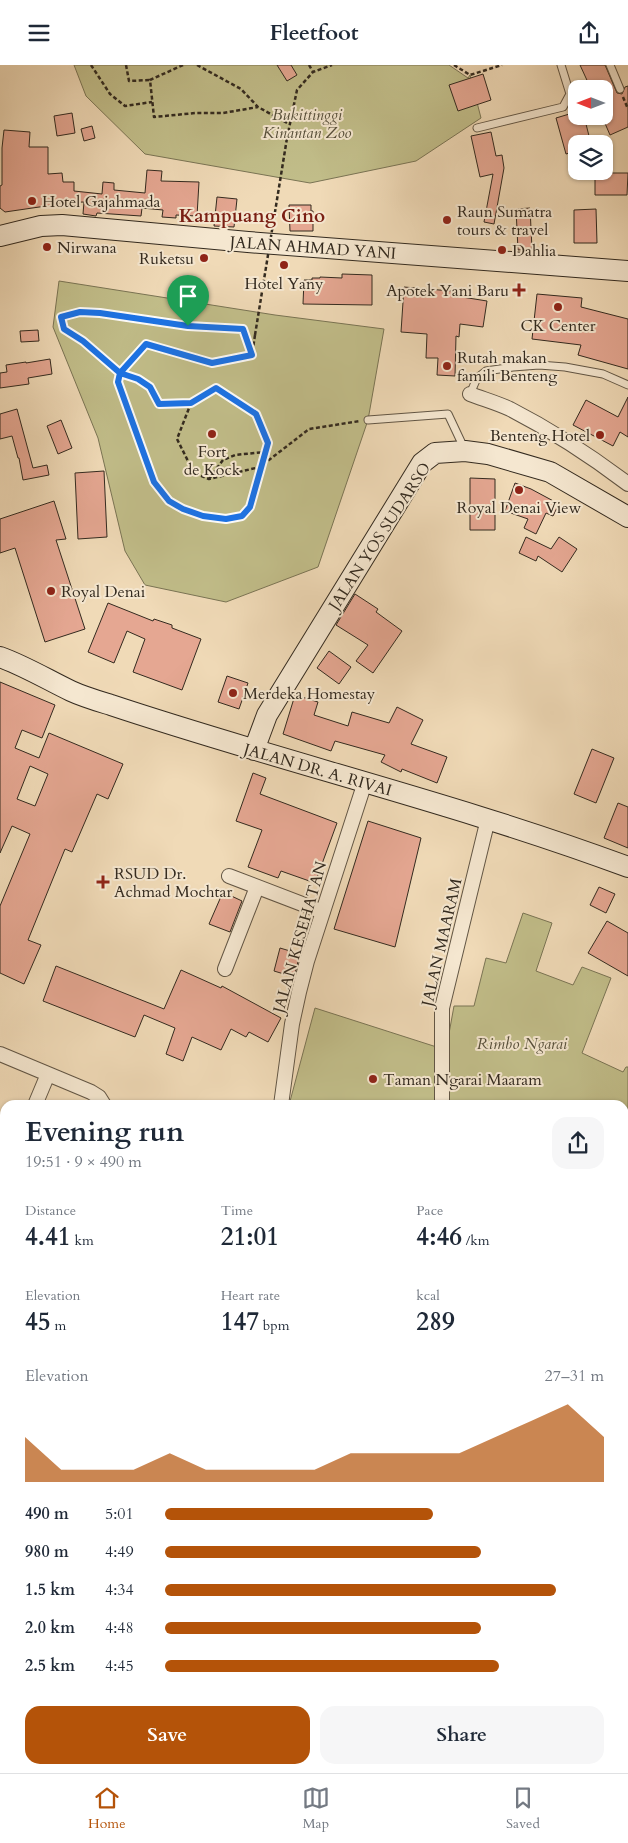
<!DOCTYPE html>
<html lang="en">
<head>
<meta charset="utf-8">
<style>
  body { margin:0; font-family:Cardo,serif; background:#f6f6f7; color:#1f2937; height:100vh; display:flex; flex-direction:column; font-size:19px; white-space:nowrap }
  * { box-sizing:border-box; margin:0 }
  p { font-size:16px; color:#747a83 }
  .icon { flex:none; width:28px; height:28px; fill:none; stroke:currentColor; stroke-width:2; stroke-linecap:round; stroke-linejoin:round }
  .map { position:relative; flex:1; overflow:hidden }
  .side { position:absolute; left:0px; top:1035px; width:629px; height:674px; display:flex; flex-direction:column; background:#fff; border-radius:15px 15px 0 0; box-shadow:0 1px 4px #0004 }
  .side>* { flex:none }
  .needle { width:32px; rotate:270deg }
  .fabs { position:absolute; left:568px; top:15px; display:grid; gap:10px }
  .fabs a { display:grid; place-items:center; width:45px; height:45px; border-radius:10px; background:#fff; box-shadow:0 1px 4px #0004; font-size:25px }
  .pin { position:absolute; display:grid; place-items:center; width:42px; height:42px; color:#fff; margin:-51px -21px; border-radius:50% 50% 50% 0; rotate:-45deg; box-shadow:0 0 5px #0007 }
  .pin .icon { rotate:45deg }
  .round { display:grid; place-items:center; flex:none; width:52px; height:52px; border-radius:15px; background:#f6f6f7 }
  .overview { display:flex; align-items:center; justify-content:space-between; height:85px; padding:0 25px }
  h1 { font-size:28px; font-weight:800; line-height:38px }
  .metrics { display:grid; grid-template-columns:repeat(3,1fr); gap:8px; height:85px; padding:5px 25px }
  .metrics div { display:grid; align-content:center }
  .metrics b { font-size:25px; font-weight:800 }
  .metrics small { font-size:14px; font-weight:400 }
  .metrics p { font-size:14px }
  .chart { height:140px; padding:10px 25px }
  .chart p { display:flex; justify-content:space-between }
  .chart svg { width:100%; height:90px; margin-top:5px; fill:#b45309; opacity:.7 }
  .primary-button { display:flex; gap:10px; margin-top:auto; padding:10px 25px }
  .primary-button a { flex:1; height:58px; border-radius:15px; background:#b45309; color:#fff; font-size:20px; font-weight:800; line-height:58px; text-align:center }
  .primary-button a+a { background:#f6f6f7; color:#1f2937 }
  ul { padding:0 25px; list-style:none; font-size:16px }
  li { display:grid; grid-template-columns:80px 60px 1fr; align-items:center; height:38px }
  li i { height:12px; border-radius:6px; background:#b45309 }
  header { display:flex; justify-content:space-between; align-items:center; height:65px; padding:0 25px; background:#fff; font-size:22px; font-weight:800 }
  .tabs { display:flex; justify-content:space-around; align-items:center; height:70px; border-top:1px solid #e0e1e3; background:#fff; font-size:14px; color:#747a83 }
  .tabs a { display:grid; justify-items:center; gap:2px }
  .tabs .current { color:#b45309 }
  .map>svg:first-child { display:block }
  .green { fill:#c1bd89; stroke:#7a7454 }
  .building { fill:#e5a792; stroke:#332a1f; fill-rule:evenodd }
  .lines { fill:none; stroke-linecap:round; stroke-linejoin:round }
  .lane-casing { stroke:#625645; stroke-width:9 }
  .street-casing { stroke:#625645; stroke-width:16 }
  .secondary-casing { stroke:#332a1f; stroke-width:22 }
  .path { stroke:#332a1f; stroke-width:2.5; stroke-dasharray:4 2.5; stroke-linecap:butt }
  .lane { stroke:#f5e7d0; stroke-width:7 }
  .street { stroke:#f5e7d0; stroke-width:14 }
  .secondary { stroke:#f5e7d0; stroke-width:20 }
  .path-bridge { stroke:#332a1f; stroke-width:2.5; stroke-dasharray:4 2.5; stroke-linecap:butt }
  .route-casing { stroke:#fff; stroke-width:10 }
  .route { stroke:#1a73e8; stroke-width:6 }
  .poi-dot { fill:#8f2418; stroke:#f5e7d0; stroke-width:2 }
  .labels { text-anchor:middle; stroke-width:4; stroke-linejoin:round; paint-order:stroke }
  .park-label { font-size:16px; font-style:italic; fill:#564f3a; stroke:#f5e7d0 }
  .poi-label { font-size:16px; fill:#332a1f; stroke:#f5e7d0; text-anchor:start }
  .street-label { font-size:16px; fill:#332a1f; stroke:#f5e7d0 }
  .quarter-label { font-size:19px; font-weight:bold; fill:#7a1f14; stroke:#f5e7d0 }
</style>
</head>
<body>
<header><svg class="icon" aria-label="menu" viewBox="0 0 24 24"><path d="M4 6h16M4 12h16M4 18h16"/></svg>Fleetfoot<svg class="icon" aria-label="share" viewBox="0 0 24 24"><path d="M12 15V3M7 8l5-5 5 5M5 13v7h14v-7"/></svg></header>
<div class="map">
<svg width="628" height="1708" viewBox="0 0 628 1708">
  <rect width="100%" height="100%" fill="#f0dab7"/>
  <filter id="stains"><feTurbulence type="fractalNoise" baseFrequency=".004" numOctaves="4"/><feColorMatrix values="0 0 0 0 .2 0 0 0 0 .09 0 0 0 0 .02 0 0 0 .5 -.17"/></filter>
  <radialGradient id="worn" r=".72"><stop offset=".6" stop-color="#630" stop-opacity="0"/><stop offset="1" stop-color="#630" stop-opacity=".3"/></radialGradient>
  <path class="green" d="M74 0H449L468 13 470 10 481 53 416 96 310 118 145 89 86 31Z
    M59 216 275 250 384 264 368 355 318 502 226 537 145 520 125 486 98 373 53 262Z
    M523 848 552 858 536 906 573 920 582 902 611 913 582 988 623 1007 626 1002H628V1708H443L442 1704H624V1040H289L315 943 446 985 454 941H474L486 893 506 898Z
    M181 1704H234L235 1708H182Z"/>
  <path class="building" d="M277 0H291L297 10 287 16Z
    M580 0H605L617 28 622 29 625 22 628 21V62L610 70 604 56V24H591Z
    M483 9 491 35 458 46 449 20Z
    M576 47V51H584L591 79H576V86L566 89 556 53Z
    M72 48 75 68 57 71 54 51Z
    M92 61 95 73 84 76 81 64Z
    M4 65 30 67 29 82H48V109L62 108 63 117H74V126L102 129 103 117 114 118V125L145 128 147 105 162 106 161 116 199 117 197 151 176 150V153L162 152 163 145 142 143 141 151 97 148 96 151 83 149 84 137 53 138V140L5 147 0 143V121L2 120V83Z
    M491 67 496 91 502 90 504 103 494 159 484 157 493 109 480 112 471 71Z
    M595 108H628L627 130H595Z
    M217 132 237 134 234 162 214 161Z
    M289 140H311V146H313V166H290Z
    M530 143 532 184 518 185 516 144Z
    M596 144 597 178H574V145Z
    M342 209 372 210V240L303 239 304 215H312V213H320V212L342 213Z
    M404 222 463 227 462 232 487 236 483 262 460 259 459 272 456 271 455 311 437 310 438 293H426L427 269 401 267Z
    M537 229 582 233 581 242 628 254V304L578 290 581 280 532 274Z
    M38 265 39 276 21 277 20 266Z
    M50 294 52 309 28 313 29 319 0 323V308L7 307 6 300 26 297V298Z
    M628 332V372L620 367 613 381 573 360 586 335 618 352Z
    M17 344 33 403 47 400 49 410 23 415 19 393H18L12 371 0 374V349Z
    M61 355 72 383 58 389 47 361Z
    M104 406 107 472 78 474 75 408Z
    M470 413 495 414V465H470Z
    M515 418 531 424 559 439 553 451 546 448 536 469 524 463 528 454 505 446Z
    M54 436 66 474 56 475 85 564 45 577 15 483 0 488V454Z
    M526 472 551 484 559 472 577 484 562 507 538 491 536 496 519 488Z
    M355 529 378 544 376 547 402 566 373 608 356 596 368 580 336 560Z
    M108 538 153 556 154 554 172 560V563L201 574 182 625 133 607 145 574 127 566 114 598 88 587Z
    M329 586 351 602 339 619 317 603Z
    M227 611 248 618 239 644 218 637Z
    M0 617 55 640 42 673 22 665 15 683 39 693 49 668 123 699 108 734 97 729 72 787 65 784 28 875 41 880 24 919 0 908V841L30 769 12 761 0 788ZM30 701 48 709 35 741 17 734Z
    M295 630 318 637 314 650 348 661 352 647 389 658 397 642 423 655 411 679 447 692 437 718 402 704 401 707 381 697 385 690 335 676 331 686 283 669Z
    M592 684 614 693 596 738 574 729Z
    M253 708 266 713 260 729 337 758 315 818 281 806 278 813 248 802 262 765 236 756Z
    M618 738 628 742V783L604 773Z
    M368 756 421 773 395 882 334 864Z
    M599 822 615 829 606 848 590 840Z
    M223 827 242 836 230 867 209 859Z
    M607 856 628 868V911L588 888Z
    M280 883 300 889 294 912 274 906Z
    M56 901 164 944 181 905 221 923 222 921 281 953 268 977 249 967 246 972 231 964 221 985 192 972 183 996 166 989 175 963 144 950 135 972 43 936Z"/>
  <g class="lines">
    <g class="lane-casing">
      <path id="lane" d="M610 0 620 24
        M477 63 563 42 570 29 561 0
        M470 329 477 313 486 306 513 302 539 300 565 302 603 309 628 320
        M368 355 448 349 464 383"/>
    </g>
    <g class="street-casing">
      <path id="street" d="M470 329C483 334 497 338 510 344 551 365 591 391 628 419
        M229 811 323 847
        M225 904 257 822
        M0 989 91 1027 99 1032 104 1040
        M442 1039V943L488 754
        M35 1040 48 1009
        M281 1040 292 959 299 927 307 896 365 717
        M0 1073 5 1075
        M0 1125 5 1113
        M0 1412 5 1409
        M0 1553 5 1551
        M0 1581 5 1592
        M0 1663 5 1659
        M55 1704 57 1708"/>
    </g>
    <g class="secondary-casing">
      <path id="secondary" d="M0 171 41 161 62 160 248 177 628 206
        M0 592C25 601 48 615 71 626 84 632 98 636 111 640 282 697 459 739 628 802
        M254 685 267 650 422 398 435 388 465 386 488 389 550 407 628 452"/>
    </g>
    <path class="path" d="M91 0 110 29 125 41 152 37
      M126 0 129 16 150 15
      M183 0 150 15 154 52 195 48H223L258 42
      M197 0 241 24 258 42 289 59
      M309 0 313 7
      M454 0 470 10 502 0
      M623 32 628 44
      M287 73 297 25 313 7 332 0
      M255 270 252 290 212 299 145 279 121 308 118 317 154 417 169 436 183 444 203 451 225 454 242 451 250 442 268 378 256 349 216 323 191 338 177 374 194 408 209 414 260 402 309 364 360 356
      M191 338 159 339 150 323 138 314 121 308 83 276 65 264 61 252 80 247H100L188 261 243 264 251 289
      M209 414 223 395 235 390 265 387"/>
    <use href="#lane" class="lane"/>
    <use href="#street" class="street"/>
    <use href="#secondary" class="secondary"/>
    <path class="path-bridge" d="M255 270 287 73"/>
  </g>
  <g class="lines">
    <g class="route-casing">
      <path id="route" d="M188 261 100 248 80 247 61 252 64 264 83 276 120 308 138 314 150 322 159 339 191 338 216 323 256 349 268 378 250 442 242 451 226 454 203 451 183 444 169 436 154 417 118 317 120 308 146 279 212 298 252 290 243 264 188 261"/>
    </g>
    <use href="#route" class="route"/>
  </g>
  <g class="poi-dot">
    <circle cx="32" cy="136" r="5"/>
    <circle cx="447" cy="155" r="5"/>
    <circle cx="47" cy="182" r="5"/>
    <circle cx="502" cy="185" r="5"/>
    <circle cx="204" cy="193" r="5"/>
    <circle cx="284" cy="200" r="5"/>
    <path d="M516.5 217.5h5v5h5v5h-5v5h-5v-5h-5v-5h5z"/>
    <circle cx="558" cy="242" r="5"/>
    <circle cx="447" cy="301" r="5"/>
    <circle cx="212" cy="369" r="5"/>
    <circle cx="600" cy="370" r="5"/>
    <circle cx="519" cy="425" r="5"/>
    <circle cx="51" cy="526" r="5"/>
    <circle cx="233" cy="628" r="5"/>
    <path d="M100.5 809.5h5v5h5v5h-5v5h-5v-5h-5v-5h5z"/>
    <circle cx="373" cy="1014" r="5"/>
  </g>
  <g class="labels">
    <g class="park-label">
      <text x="307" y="55">Bukittinggi<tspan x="307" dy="18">Kinantan Zoo</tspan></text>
      <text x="522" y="984">Rimbo Ngarai</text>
    </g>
    <g class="poi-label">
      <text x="42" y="142">Hotel Gajahmada</text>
      <text x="457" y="152">Raun Sumatra<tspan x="457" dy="18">tours &amp; travel</tspan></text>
      <text x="57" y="188">Nirwana</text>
      <text x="512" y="191">Dahlia</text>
      <text x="194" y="199" text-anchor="end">Ruketsu</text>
      <text x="284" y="224" text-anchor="middle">Hotel Yany</text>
      <text x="509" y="231" text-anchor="end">Apotek Yani Baru</text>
      <text x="558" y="266" text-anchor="middle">CK Center</text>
      <text x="457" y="298">Rutah makan<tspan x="457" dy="18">famili Benteng</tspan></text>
      <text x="590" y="376" text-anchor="end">Benteng Hotel</text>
      <text x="212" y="392" text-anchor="middle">Fort<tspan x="212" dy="18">de Kock</tspan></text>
      <text x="519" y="448" text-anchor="middle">Royal Denai View</text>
      <text x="61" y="532">Royal Denai</text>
      <text x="243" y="634">Merdeka Homestay</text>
      <text x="114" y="814">RSUD Dr.<tspan x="114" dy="18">Achmad Mochtar</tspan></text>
      <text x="383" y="1020">Taman Ngarai Maaram</text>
    </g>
    <g class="street-label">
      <text transform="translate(313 182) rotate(4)" y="6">JALAN AHMAD YANI</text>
      <text transform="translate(379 471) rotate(-57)" y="6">JALAN YOS SUDARSO</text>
      <text transform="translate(318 704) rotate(16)" y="6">JALAN DR. A. RIVAI</text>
      <text transform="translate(299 872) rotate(-74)" y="6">JALAN KESEHATAN</text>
      <text transform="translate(441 877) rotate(-77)" y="6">JALAN MAARAM</text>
    </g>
    <g class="quarter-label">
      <text x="252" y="157">Kampuang Cino</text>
    </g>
  </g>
  <rect width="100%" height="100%" filter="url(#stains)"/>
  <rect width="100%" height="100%" fill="url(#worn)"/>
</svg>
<div class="fabs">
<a><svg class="needle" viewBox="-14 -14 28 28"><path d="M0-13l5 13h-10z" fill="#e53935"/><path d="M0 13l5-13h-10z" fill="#747a83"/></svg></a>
<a><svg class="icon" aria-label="layers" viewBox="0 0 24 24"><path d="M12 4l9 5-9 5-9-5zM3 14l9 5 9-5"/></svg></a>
</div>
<div class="pin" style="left:188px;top:261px;background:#1e9e55"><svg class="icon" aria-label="arrive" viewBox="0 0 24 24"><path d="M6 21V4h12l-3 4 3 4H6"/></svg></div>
<section class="side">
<div class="overview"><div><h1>Evening run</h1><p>19:51 · 9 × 490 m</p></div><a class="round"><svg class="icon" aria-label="share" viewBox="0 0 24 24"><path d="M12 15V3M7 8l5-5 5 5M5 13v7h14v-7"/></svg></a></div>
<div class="metrics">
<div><p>Distance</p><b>4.41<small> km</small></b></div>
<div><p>Time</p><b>21:01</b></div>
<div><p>Pace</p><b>4:46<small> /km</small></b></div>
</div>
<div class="metrics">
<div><p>Elevation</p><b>45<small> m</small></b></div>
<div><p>Heart rate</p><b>147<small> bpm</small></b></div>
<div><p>kcal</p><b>289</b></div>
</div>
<div class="chart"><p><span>Elevation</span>27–31 m</p>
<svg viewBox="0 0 160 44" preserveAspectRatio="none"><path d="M0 44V22L10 38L20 38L30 38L40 30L50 38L60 38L70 38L80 38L90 30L100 30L110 30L120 30L130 22L140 14L150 6L160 22V44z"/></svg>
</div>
<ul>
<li><b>490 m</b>5:01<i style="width:61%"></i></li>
<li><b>980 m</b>4:49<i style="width:72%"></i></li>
<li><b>1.5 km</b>4:34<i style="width:89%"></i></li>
<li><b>2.0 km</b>4:48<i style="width:72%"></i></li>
<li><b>2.5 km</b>4:45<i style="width:76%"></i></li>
</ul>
<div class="primary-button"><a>Save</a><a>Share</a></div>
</section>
</div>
<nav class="tabs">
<a class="current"><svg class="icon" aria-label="home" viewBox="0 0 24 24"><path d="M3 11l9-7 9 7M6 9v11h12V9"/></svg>Home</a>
<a><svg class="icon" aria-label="map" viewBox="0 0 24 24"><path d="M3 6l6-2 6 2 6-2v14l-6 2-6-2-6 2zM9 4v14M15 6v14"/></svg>Map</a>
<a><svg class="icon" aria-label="saved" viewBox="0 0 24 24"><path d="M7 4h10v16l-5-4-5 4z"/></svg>Saved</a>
</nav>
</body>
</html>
